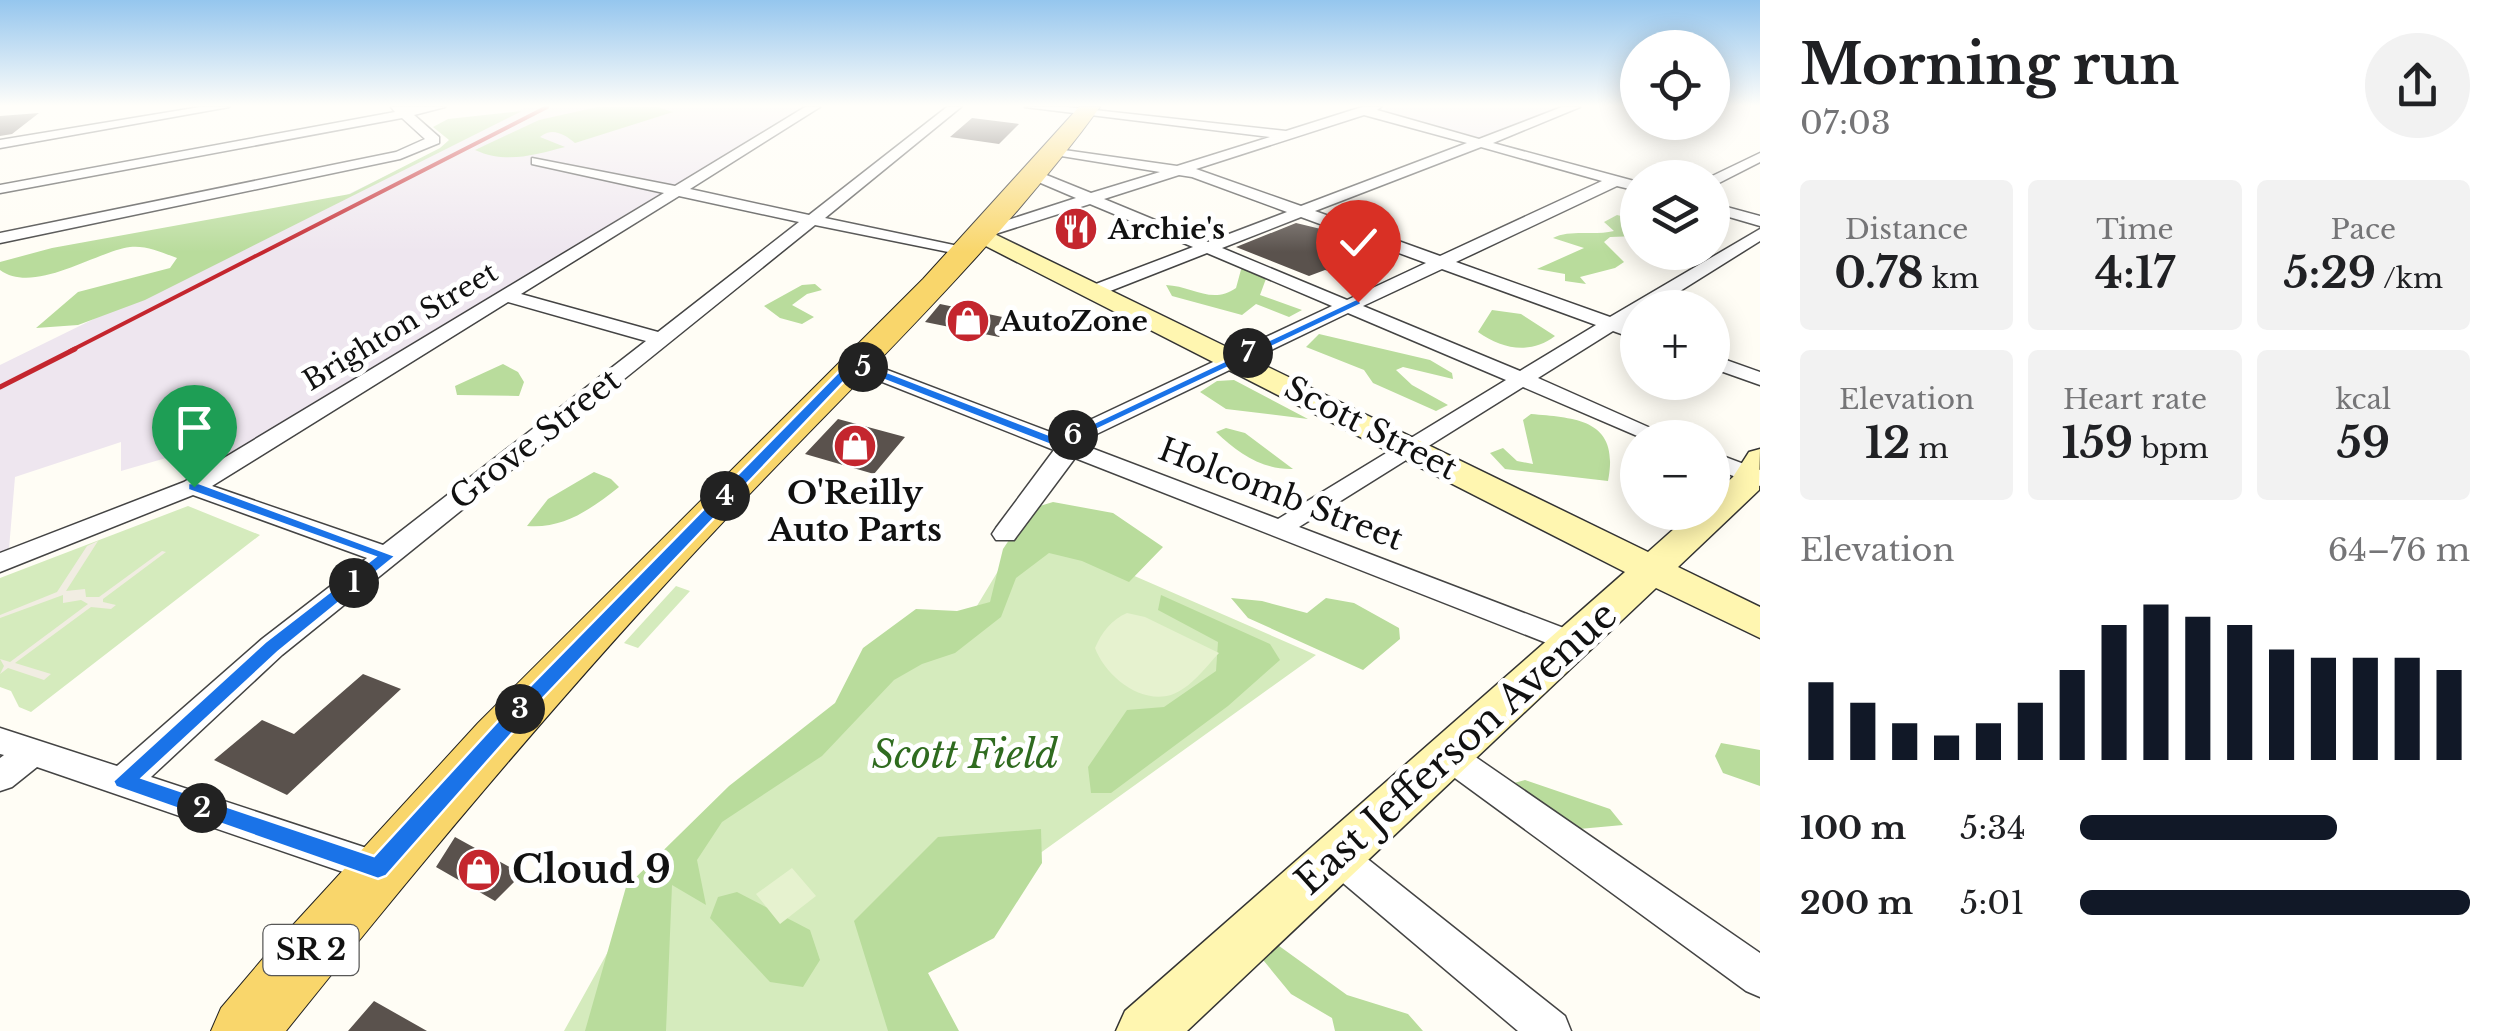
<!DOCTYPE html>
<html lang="en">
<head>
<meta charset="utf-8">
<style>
  body { margin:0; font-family:"Libre Baskerville",serif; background:#f2f2f2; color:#202124; height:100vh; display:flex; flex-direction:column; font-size:38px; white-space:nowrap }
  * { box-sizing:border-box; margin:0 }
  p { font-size:32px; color:#757577 }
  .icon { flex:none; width:55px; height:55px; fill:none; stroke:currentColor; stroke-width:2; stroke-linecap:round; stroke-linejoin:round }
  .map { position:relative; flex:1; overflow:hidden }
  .sheet { display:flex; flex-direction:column; background:#fff; width:750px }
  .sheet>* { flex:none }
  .fabs { position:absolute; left:1620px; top:30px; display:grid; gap:20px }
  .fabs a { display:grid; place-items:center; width:110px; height:110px; border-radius:50%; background:#fff; box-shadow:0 5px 25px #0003; font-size:50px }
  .pin { position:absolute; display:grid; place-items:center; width:85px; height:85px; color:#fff; margin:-102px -42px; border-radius:50% 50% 50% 0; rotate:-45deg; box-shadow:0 0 10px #0007 }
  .pin .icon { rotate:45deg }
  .km { position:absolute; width:50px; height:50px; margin:-25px; border-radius:50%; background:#222; color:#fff; font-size:28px; line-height:50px; text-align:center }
  .round { display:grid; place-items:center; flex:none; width:105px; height:105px; border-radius:52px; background:#f2f2f2 }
  .overview { display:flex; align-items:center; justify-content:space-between; height:170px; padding:0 40px }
  h1 { font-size:55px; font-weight:700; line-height:75px }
  .metrics { display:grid; grid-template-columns:repeat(3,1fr); gap:15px; height:170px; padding:10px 40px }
  .metrics div { display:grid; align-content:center; border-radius:10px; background:#f2f2f2; text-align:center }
  .metrics b { font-size:42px; font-weight:700 }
  .metrics small { font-size:28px; font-weight:400 }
  .metrics p { font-size:28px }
  .chart { height:280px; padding:20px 40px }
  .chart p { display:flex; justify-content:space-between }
  .chart svg { width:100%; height:180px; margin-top:10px; stroke:#111827; stroke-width:6 }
  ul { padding:0 40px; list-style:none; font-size:32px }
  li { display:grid; grid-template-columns:160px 120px 1fr; align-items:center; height:75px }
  li i { height:25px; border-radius:12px; background:#111827 }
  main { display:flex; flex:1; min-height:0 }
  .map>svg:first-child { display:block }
  .industrial { fill:#eee6ef }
  .green { fill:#d5ebbd }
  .forest { fill:#b9dc9c }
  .pitch { fill:#e6f2cf }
  .plaza { fill:#f1ede2 }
  .building { fill:#5a524d }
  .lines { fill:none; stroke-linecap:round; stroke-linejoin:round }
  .street-casing { stroke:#444; stroke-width:3 }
  .secondary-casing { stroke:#333; stroke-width:3 }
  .primary-casing { stroke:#222; stroke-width:2 }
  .street { fill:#fff; fill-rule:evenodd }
  .secondary { fill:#fff6b0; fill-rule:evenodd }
  .primary { fill:#f9d66b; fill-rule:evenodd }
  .rail-far1 { stroke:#c4262e; stroke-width:4 }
  .rail { stroke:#c4262e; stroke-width:5 }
  .route { fill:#1a73e8; stroke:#fff; stroke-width:2.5 }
  .labels { text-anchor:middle; stroke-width:10; stroke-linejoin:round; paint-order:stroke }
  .far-poi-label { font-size:28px; font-weight:bold; fill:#111; stroke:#fff; text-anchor:start }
  .far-street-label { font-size:28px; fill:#111; stroke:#fff }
  .shield { fill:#fff; stroke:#585858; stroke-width:2.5 }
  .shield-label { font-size:30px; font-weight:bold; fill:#111 }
  .street-label { font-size:32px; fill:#111; stroke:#fff }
  .poi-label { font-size:32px; font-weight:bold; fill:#111; stroke:#fff }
  .near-street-label { font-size:38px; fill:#111; stroke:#fff }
  .near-park-label { font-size:38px; font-style:italic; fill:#2f6b1f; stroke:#fff }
  .near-poi-label { font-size:38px; font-weight:bold; fill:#111; stroke:#fff; text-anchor:start }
</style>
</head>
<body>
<main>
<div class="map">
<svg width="1760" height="1031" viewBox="0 0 1760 1031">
  <rect width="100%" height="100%" fill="#fffdf5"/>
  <path class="industrial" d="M526 107H808L187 481 173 456 121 471V442L15 477 9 549 0 552V365Z
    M1386 107H1564L1482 139 1383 112Z"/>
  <path class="green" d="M188 506 260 535 31 712 19 707 11 691 0 687V578Z
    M1024 528 1316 655 886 964 937 1031H564L625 921 672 859 911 636 969 619Z
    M676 586 690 591 638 648 624 643Z"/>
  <path class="forest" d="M597 107H658L673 112 575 143C564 134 552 127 540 137L565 147C534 155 506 164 475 150L539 120Z
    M522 111 145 300 78 325 36 328 78 292 170 268 177 258C163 253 146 245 130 247 95 252 34 295 0 270V262L52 248 350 194 440 148 449 140 433 127 448 119Z
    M1617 215 1637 220 1638 236 1610 237 1604 242 1624 262 1615 268 1580 277 1586 284 1565 281V274L1537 269 1584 248 1553 238C1570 229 1594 236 1614 231L1604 222Z
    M1242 266 1267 276 1260 295 1302 310 1289 317 1256 304 1242 315 1172 296 1166 285C1192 286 1212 305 1236 288Z
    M815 284 822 290 807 294 792 305 814 317 802 324 780 318 764 306 802 285Z
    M1492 310 1521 314 1555 336C1530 355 1502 349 1478 332Z
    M1319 334 1430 360 1452 373 1453 379 1403 367 1396 370 1412 385 1448 405 1436 411 1373 383 1364 370 1306 347Z
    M503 364 518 372 524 382 519 396 457 395 455 386Z
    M1234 380 1308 419 1226 409 1200 392 1217 381Z
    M1531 414C1578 418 1620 420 1608 481L1505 469 1490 453 1503 448 1517 461 1533 464 1523 420Z
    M1226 428 1245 433 1293 469C1262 470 1238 453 1216 432Z
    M594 472 611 479 619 487C591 509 564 529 527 526L548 499Z
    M1053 502 1113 513 1163 547 1129 582 1082 561 1049 553 1016 578 1001 617 955 653 922 664 894 680 822 756 722 822 697 860 706 905 672 885 666 1031H585L626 887 729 786 835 703 863 648 916 609 957 611 990 602 1003 549 1030 509Z
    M1161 595 1270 644 1280 660 1228 706 1111 793H1091L1088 767 1127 710 1164 707 1216 671 1218 642 1158 610Z
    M1231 598 1262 601 1307 613 1326 598 1354 603 1399 628 1400 639 1363 670 1248 618Z
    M1721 743 1760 750V786L1723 773 1715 756Z
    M1525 780 1610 809 1623 825 1579 829 1507 785Z
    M1041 829 1042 863 994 938 928 973 959 1031H888L854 921 938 837Z
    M737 892 810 930 820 960 803 987 770 982 710 918 718 897Z
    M1275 943 1347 995 1408 1014 1423 1031H1335L1332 1018 1291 994 1259 955Z"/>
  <path class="pitch" d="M1127 613 1145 617 1219 653C1205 668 1191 688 1171 695 1139 704 1105 675 1095 648 1102 632 1111 620 1127 613Z
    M792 868 816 896 780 924 756 894Z"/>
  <path class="plaza" d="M98 541 66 591 85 589 86 597H99L162 551 166 552 103 599V602L116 605 111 609 91 607 15 663 51 674 44 680 8 668 0 674 4 666 0 659 10 662 88 604 81 600 63 603V595L0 618V615L57 592 87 546Z"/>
  <path class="building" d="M39 113 12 134 0 136V116Z
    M972 118 1019 124 999 144 950 137Z
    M1296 223 1325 230 1384 252 1335 273 1325 270 1309 276 1236 247Z
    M940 304 1012 319 999 337 925 322Z
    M838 419 905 437 874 474 805 454Z
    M363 674 401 689 287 795 214 760 262 720 294 734Z
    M455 837 522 874 495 901 436 867Z
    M374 1001 427 1031H348Z"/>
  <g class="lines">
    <g class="street-casing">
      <path id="street" d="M200 107H229L0 148V140Z
        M391 107H445L414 115 439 137V143L400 159 0 243V233L396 152 425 139 402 118 0 193V185L395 112Z
        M805 107H820L690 189 809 215 947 107H961L825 218 968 248V256L815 225 282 655 151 777 391 856 396 868 391 880 378 884 37 767 12 787 0 791V758L4 755 0 754V728L117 766 262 639 367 558 193 495 0 572V553L184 482 664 193 532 164V158L675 186ZM679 196 799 222 658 332 521 294ZM508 302 646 341 383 545 212 486Z
        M1025 107H1067L1286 131 1362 107H1381L1377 110 1479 139 1562 107H1580L1493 143 1638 182V191L1617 186 1456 262 1610 317 1760 229V241L1653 308H1638V316L1626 323 1638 327V340L1613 331 1538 378 1673 438H1642L1523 387 1299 527 1582 635 1586 642 1582 649 1572 653 1562 649 1075 458 1014 540H996L992 534 996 528 1054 450 847 368V360H861L1058 435 1332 306 1207 253 1100 295H1088V287L1193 247 1090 204 986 237H974V231L1076 198 1029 178V172H1039L1091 193 1160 172 1055 155 1050 154V148L1177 166 1270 137ZM1364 115 1467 143 1301 206 1196 169ZM1481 147 1602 181 1440 256 1315 211ZM1179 175 1192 177 1287 212 1208 242 1104 199ZM1301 217 1426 263 1347 300 1222 248ZM1442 269 1596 325 1520 371 1363 306ZM1348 313 1506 380 1278 519 1078 443Z
        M1760 153V162L1717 184 1712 185V178H1708Z
        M1712 203 1760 216V226L1712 212Z
        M1712 355 1760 372V385L1712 368Z
        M1712 452 1760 470V486L1712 468Z
        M1449 743 1461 747 1760 953V997L1746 991 1437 765 1433 756 1437 747Z
        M1337 840 1350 845 1565 1016 1571 1031H1518L1324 867 1319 856 1324 845Z"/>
    </g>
    <g class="secondary-casing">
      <path id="secondary" d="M980 227 1648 552 1693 512H1712V496L1733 477 1749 452 1760 449 1759 490 1678 567 1760 607V638L1656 588 1187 1031H1116L1125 1011 1625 572 972 239 969 234Z"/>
    </g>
    <g class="primary-casing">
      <path id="primary" d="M1079 107H1100C990 257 851 386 724 521 570 684 426 856 286 1031H211L221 1008 271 949 478 723 923 279Z"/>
    </g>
    <use href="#street" class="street"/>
    <use href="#secondary" class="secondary"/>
    <use href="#primary" class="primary"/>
    <path class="rail-far1" d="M70 351 547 107"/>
    <path class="rail" d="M0 387 75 349"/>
  </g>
  <linearGradient id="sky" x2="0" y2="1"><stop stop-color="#95c6ee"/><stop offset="0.42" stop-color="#fffefa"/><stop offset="1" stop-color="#fffefa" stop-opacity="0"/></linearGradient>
  <rect width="1760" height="252" fill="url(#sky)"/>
  <path class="route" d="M1358 298 1362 304 1075 440 1071 449 1066 451 856 369 544 697 386 876 378 879 116 787 113 781 265 642 375 557 188 490V483H199L396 556 278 652 142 778 374 856 530 686 849 361H859L1060 439Z"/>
  <defs>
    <g id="restaurant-disc" transform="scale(2.25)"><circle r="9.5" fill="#c4262e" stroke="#fff"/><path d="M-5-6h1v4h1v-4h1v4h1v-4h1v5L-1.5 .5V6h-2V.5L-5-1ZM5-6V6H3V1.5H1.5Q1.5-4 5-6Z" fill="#fff"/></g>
    <g id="shop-disc" transform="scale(2.25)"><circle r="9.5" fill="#c4262e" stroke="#fff"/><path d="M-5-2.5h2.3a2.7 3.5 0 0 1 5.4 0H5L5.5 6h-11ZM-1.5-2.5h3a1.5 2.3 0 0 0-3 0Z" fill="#fff"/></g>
  </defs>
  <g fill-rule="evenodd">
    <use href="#restaurant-disc" x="1076" y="229"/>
    <use href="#shop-disc" x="968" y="321"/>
    <use href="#shop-disc" x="855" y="446"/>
    <use href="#shop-disc" x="479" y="870"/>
  </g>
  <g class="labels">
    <g class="far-poi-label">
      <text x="1108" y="239">Archie's</text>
      <text x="1000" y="331">AutoZone</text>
    </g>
    <g class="far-street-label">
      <text transform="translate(400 326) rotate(-31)" y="10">Brighton Street</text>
    </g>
    <rect class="shield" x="263.5" y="925" width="95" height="50" rx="8"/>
    <g class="shield-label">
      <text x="311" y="960">SR 2</text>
    </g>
    <g class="street-label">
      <text transform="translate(1371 428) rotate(27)" y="11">Scott Street</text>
      <text transform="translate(535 439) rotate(-38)" y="11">Grove Street</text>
      <text transform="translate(1281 494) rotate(21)" y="11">Holcomb Street</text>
    </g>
    <g class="poi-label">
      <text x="855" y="504">O'Reilly<tspan x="855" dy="37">Auto Parts</tspan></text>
    </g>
    <g class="near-street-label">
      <text transform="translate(1456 748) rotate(-42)" y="13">East Jefferson Avenue</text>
    </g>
    <g class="near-park-label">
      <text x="965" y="768">Scott Field</text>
    </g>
    <g class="near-poi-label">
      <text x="512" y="883">Cloud 9</text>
    </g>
  </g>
</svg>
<div class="fabs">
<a><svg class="icon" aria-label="locate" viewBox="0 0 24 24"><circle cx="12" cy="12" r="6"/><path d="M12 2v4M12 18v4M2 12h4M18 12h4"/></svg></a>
<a><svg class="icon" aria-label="layers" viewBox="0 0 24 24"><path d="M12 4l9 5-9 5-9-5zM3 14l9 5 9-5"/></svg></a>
<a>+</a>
<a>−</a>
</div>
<div class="pin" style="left:194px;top:487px;background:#1e9e55"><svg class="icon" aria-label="arrive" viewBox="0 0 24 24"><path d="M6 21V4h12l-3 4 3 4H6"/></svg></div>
<div class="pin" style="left:1358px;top:302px;background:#d93025"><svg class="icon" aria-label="check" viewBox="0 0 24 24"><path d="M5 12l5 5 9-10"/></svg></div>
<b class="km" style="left:354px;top:583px">1</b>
<b class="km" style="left:202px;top:808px">2</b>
<b class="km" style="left:520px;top:709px">3</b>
<b class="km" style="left:725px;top:496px">4</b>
<b class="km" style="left:863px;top:367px">5</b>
<b class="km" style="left:1073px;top:435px">6</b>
<b class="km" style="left:1248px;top:353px">7</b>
</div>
<section class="sheet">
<div class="overview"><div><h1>Morning run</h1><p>07:03</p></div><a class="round"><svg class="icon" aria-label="share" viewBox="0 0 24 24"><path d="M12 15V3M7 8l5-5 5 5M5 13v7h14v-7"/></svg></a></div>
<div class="metrics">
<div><p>Distance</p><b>0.78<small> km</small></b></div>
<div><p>Time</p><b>4:17</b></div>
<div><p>Pace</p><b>5:29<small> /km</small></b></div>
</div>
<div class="metrics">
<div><p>Elevation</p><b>12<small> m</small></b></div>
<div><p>Heart rate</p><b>159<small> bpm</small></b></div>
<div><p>kcal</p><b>59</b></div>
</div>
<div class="chart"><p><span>Elevation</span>64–76 m</p>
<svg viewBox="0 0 160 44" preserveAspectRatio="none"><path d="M5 44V25M15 44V30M25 44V35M35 44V38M45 44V35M55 44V30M65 44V22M75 44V11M85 44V6M95 44V9M105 44V11M115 44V17M125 44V19M135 44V19M145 44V19M155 44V22"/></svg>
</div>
<ul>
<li><b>100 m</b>5:34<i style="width:66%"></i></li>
<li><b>200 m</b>5:01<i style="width:100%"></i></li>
</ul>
</section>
</main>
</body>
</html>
